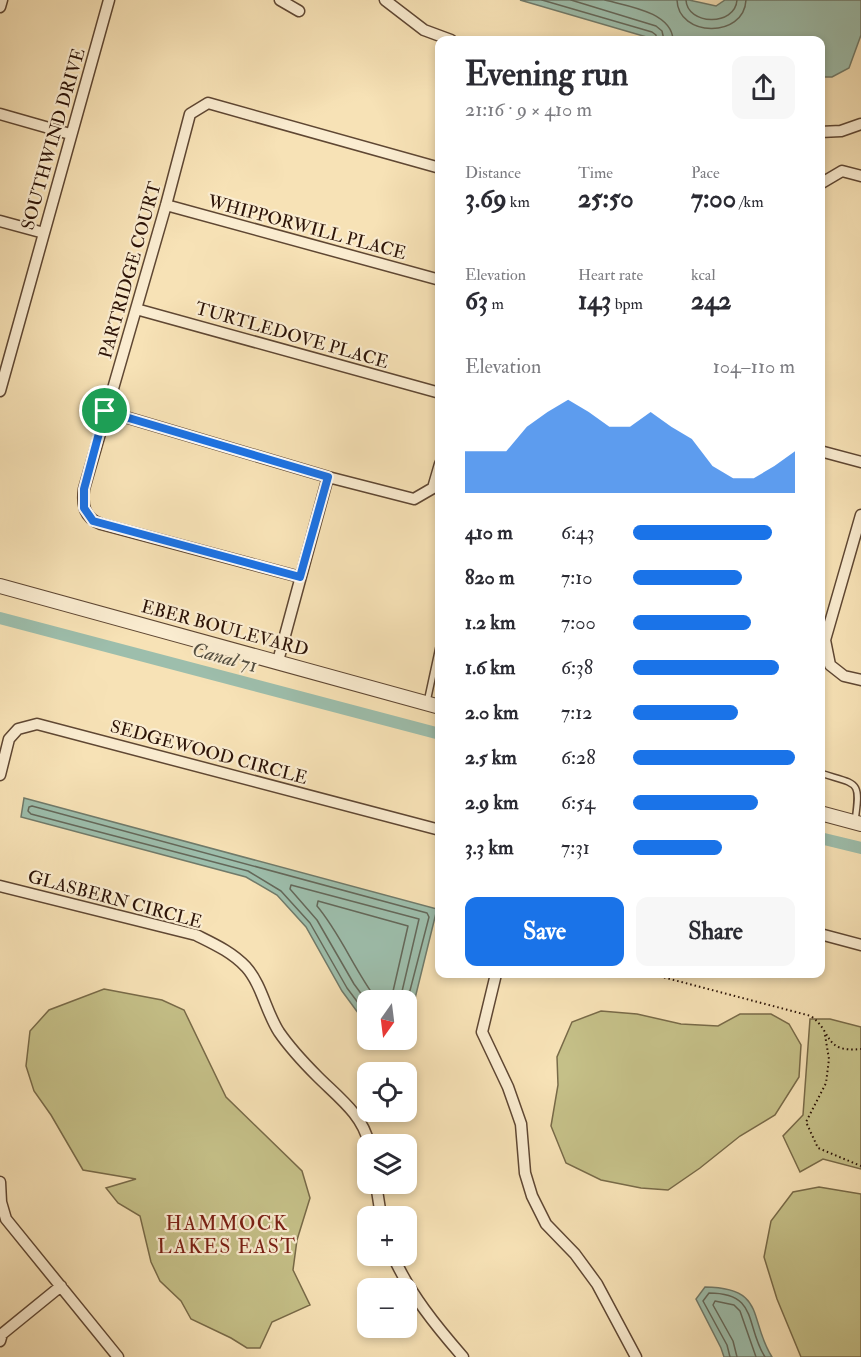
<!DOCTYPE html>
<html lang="en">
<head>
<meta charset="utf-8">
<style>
  body { margin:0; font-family:"IM FELL Double Pica",serif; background:#f7f7f7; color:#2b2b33; height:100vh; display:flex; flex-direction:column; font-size:22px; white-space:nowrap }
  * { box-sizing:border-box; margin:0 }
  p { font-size:20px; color:#7c7c81 }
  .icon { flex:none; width:33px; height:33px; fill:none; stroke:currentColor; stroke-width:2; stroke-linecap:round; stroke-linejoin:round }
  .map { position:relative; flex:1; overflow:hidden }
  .sheet { position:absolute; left:435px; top:36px; width:390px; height:942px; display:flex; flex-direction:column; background:#fff; border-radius:12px; box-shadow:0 3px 9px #0003 }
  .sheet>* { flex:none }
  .needle { width:39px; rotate:194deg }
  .controls { position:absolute; left:357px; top:990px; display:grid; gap:12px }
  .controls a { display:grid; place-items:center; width:60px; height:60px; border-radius:12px; background:#fff; box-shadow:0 3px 9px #0003; font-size:30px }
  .pin { position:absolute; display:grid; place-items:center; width:51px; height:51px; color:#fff; margin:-26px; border:3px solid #fff; border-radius:50%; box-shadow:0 2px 6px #0007 }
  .round { display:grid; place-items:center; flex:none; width:63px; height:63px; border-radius:12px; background:#f7f7f7 }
  .head { display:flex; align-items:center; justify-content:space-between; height:102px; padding:0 30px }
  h1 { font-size:33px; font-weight:800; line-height:45px }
  .figures { display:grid; grid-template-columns:repeat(3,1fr); gap:9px; height:102px; padding:6px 30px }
  .figures div { display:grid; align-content:center }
  .figures b { font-size:26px; font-weight:800 }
  .figures small { font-size:16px; font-weight:400 }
  .figures p { font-size:16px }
  .chart { height:168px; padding:12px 30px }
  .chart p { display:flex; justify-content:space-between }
  .chart svg { width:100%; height:108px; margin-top:6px; fill:#1a73e8; opacity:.7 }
  .primary-button { display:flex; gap:12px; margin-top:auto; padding:12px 30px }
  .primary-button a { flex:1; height:69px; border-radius:12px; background:#1a73e8; color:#fff; font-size:24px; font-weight:800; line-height:69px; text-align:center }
  .primary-button a+a { background:#f7f7f7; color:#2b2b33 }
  ul { padding:0 30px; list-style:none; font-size:20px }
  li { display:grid; grid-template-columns:96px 72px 1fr; align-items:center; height:45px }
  li i { height:15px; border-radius:8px; background:#1a73e8 }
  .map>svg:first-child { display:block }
  .green { fill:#c5c088; stroke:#786a48; stroke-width:1.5 }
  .water { fill:#9dbeac; stroke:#707a6a; stroke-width:1.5 }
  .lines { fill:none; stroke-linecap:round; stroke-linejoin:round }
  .shore { stroke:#64685a; stroke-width:1.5 }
  .canal { stroke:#9dbeac; stroke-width:12 }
  .service-casing { stroke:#5f4733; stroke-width:8 }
  .minor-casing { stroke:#5f4733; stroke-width:13 }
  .tertiary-casing { stroke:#5f4733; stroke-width:16 }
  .path { stroke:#2c1307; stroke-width:2; stroke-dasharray:1.5 3; stroke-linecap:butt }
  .service { stroke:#faecd0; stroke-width:5 }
  .minor { stroke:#faecd0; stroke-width:10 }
  .tertiary { stroke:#faecd0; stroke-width:14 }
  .route-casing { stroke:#fff; stroke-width:12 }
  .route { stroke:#1a73e8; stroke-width:8 }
  .labels { text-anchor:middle; stroke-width:4.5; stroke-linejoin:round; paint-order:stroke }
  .street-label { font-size:18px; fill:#2c1307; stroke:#faecd0 }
  .water-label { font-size:20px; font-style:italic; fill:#544f41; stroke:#faecd0 }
  .neighbourhood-label { font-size:20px; letter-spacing:1.5px; fill:#7a1f14; stroke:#faecd0 }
</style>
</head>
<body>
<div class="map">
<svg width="861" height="1357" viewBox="0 0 861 1357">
  <rect width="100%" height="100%" fill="#f7e2b6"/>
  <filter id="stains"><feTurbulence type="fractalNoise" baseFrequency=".00333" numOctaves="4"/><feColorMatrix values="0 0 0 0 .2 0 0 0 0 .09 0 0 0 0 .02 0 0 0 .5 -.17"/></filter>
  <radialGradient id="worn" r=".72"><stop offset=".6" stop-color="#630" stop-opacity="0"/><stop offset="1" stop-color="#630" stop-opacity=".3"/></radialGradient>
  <path class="green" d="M104 989 162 1000 184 1010 226 1097 302 1171 310 1198 297 1240 293 1270 310 1305 272 1322 260 1348H247L231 1338 191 1319 181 1301 160 1281 151 1262 140 1216 118 1203 106 1188 136 1179 83 1170 51 1115 34 1091 26 1066 30 1031 49 1010Z
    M601 1011 637 1014 681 1024 718 1026 740 1014H771L789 1024 801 1045 799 1077 775 1115 740 1136 700 1168 668 1190 641 1188 601 1180 566 1163 551 1126 558 1085 557 1057 572 1022Z
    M810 1019H830L861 1027V1169L823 1159 800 1172 783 1136 803 1115Z
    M819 1187 861 1194V1357H801L777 1299 764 1257 771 1221 793 1192Z"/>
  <path class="water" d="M520 0H689L716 6 725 0H861V35L849 68 832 77H821L820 40H673L650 38Z
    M24 798 437 909 407 1031 406 1000H368L367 1023 364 1021 342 991 306 927 277 895 246 877 21 817Z
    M705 1287C767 1288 748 1319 772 1357H724L721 1348 696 1299Z"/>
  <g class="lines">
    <path class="shore" d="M542 0 652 32 656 35V40
      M571 0 656 26 662 31 664 40
      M605 0C627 6 672 12 673 40
      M677 0C678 37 744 39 746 0
      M686 0C687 25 735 27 737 0
      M377 1000C355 971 340 933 317 906L318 901 408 926 391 1000
      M368 1003 354 984 317 920 290 889 291 885 419 919 400 1000
      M368 1016 347 988 310 923 281 891 248 871 31 814 28 811 29 807 32 806 427 913 429 917 406 1006
      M730 1357 727 1345 703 1301 709 1293C759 1293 745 1326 765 1357
      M737 1357 733 1341 713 1305 715 1301 734 1305 740 1311 756 1357"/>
    <path class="canal" d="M0 618 440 734
      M820 838 861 848"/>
    <g class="service-casing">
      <path id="service" d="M427 702 440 642
        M820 773C858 785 861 779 855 821"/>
    </g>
    <g class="minor-casing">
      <path id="minor" d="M280 0 299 11
        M385 0 424 30 451 40
        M0 7 2 0
        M0 114 70 134
        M820 132 841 131 861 124
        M820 184 842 171 861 176
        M166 205 440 280
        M0 221 44 233
        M136 309 440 393
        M0 391 109 0
        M105 411 328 477 414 499 433 488 440 464
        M820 451 861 462
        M861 515 825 640 830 665 844 676 861 680
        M300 577 101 524C84 518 82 505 84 489L166 205 190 114 208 103 440 168
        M278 661 328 477
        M0 775 9 739 18 729 37 724 440 830
        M0 886 196 935C214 944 232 952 246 967 262 985 266 1012 279 1032 290 1048 304 1063 318 1077 338 1097 363 1115 369 1144
        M820 934 861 945
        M496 974 482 1032 508 1087 521 1124 525 1173 532 1196 546 1224 575 1254 597 1284 636 1357
        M0 1182 1 1202 6 1219 118 1357
        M376 1184 381 1216
        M393 1256C410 1294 436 1326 463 1357
        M0 1341 2 1334 61 1286"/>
    </g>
    <g class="tertiary-casing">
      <path id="tertiary" d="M0 586 440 707
        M820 813 861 824"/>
    </g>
    <path class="path" d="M651 974 811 1016C833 1032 823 1053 861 1049
      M825 1035 829 1059 826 1083 806 1122 818 1148 861 1166"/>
    <use href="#service" class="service"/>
    <use href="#minor" class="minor"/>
    <use href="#tertiary" class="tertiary"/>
  </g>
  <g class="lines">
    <g class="route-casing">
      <path id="route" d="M105 411 328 477 300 577 93 521 84 508V489Z"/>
    </g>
    <use href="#route" class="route"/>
  </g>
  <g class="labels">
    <g class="street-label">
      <text transform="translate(53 139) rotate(-74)" y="6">SOUTHWIND DRIVE</text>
      <text transform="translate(307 227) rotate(15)" y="6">WHIPPORWILL PLACE</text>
      <text transform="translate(130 270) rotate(-74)" y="6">PARTRIDGE COURT</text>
      <text transform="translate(292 335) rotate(16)" y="6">TURTLEDOVE PLACE</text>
      <text transform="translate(225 628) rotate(15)" y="6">EBER BOULEVARD</text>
      <text transform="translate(209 752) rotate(15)" y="6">SEDGEWOOD CIRCLE</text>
      <text transform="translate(115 899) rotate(15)" y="6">GLASBERN CIRCLE</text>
    </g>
    <g class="water-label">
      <text transform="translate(225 657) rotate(15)" y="7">Canal 71</text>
    </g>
    <g class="neighbourhood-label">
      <text x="227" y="1230">HAMMOCK<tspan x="227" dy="23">LAKES EAST</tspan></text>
    </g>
  </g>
  <rect width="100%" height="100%" filter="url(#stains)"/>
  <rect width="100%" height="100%" fill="url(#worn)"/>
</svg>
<div class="controls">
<a><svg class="needle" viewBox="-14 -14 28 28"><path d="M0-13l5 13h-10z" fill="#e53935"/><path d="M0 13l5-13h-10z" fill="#7c7c81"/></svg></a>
<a><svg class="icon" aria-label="locate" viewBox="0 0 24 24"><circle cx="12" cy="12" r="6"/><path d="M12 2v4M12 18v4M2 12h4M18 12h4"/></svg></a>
<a><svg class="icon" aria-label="layers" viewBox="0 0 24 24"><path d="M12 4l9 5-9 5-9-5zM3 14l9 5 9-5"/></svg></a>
<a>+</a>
<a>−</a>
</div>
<div class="pin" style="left:105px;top:411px;background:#1e9e55"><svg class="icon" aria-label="arrive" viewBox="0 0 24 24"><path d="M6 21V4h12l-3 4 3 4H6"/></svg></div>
<section class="sheet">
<div class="head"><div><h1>Evening run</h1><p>21:16 · 9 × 410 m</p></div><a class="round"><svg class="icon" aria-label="share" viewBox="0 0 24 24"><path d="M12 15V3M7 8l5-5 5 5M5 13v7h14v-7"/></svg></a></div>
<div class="figures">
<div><p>Distance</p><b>3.69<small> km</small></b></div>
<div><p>Time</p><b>25:50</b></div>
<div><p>Pace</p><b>7:00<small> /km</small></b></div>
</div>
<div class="figures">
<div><p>Elevation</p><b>63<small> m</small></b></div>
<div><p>Heart rate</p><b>143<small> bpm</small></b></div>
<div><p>kcal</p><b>242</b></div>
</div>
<div class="chart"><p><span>Elevation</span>104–110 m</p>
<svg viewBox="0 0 160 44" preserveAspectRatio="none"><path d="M0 44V27L10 27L20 27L30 17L40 11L50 6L60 11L70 17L80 17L90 11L100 17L110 22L120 33L130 38L140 38L150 33L160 27V44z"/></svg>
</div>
<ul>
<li><b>410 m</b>6:43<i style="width:86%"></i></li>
<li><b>820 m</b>7:10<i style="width:67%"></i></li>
<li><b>1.2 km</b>7:00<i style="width:73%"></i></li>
<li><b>1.6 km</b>6:38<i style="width:90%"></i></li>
<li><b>2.0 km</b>7:12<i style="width:65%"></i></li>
<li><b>2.5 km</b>6:28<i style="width:100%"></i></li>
<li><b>2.9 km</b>6:54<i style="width:77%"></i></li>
<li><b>3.3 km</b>7:31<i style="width:55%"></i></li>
</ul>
<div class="primary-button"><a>Save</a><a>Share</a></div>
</section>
</div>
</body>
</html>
